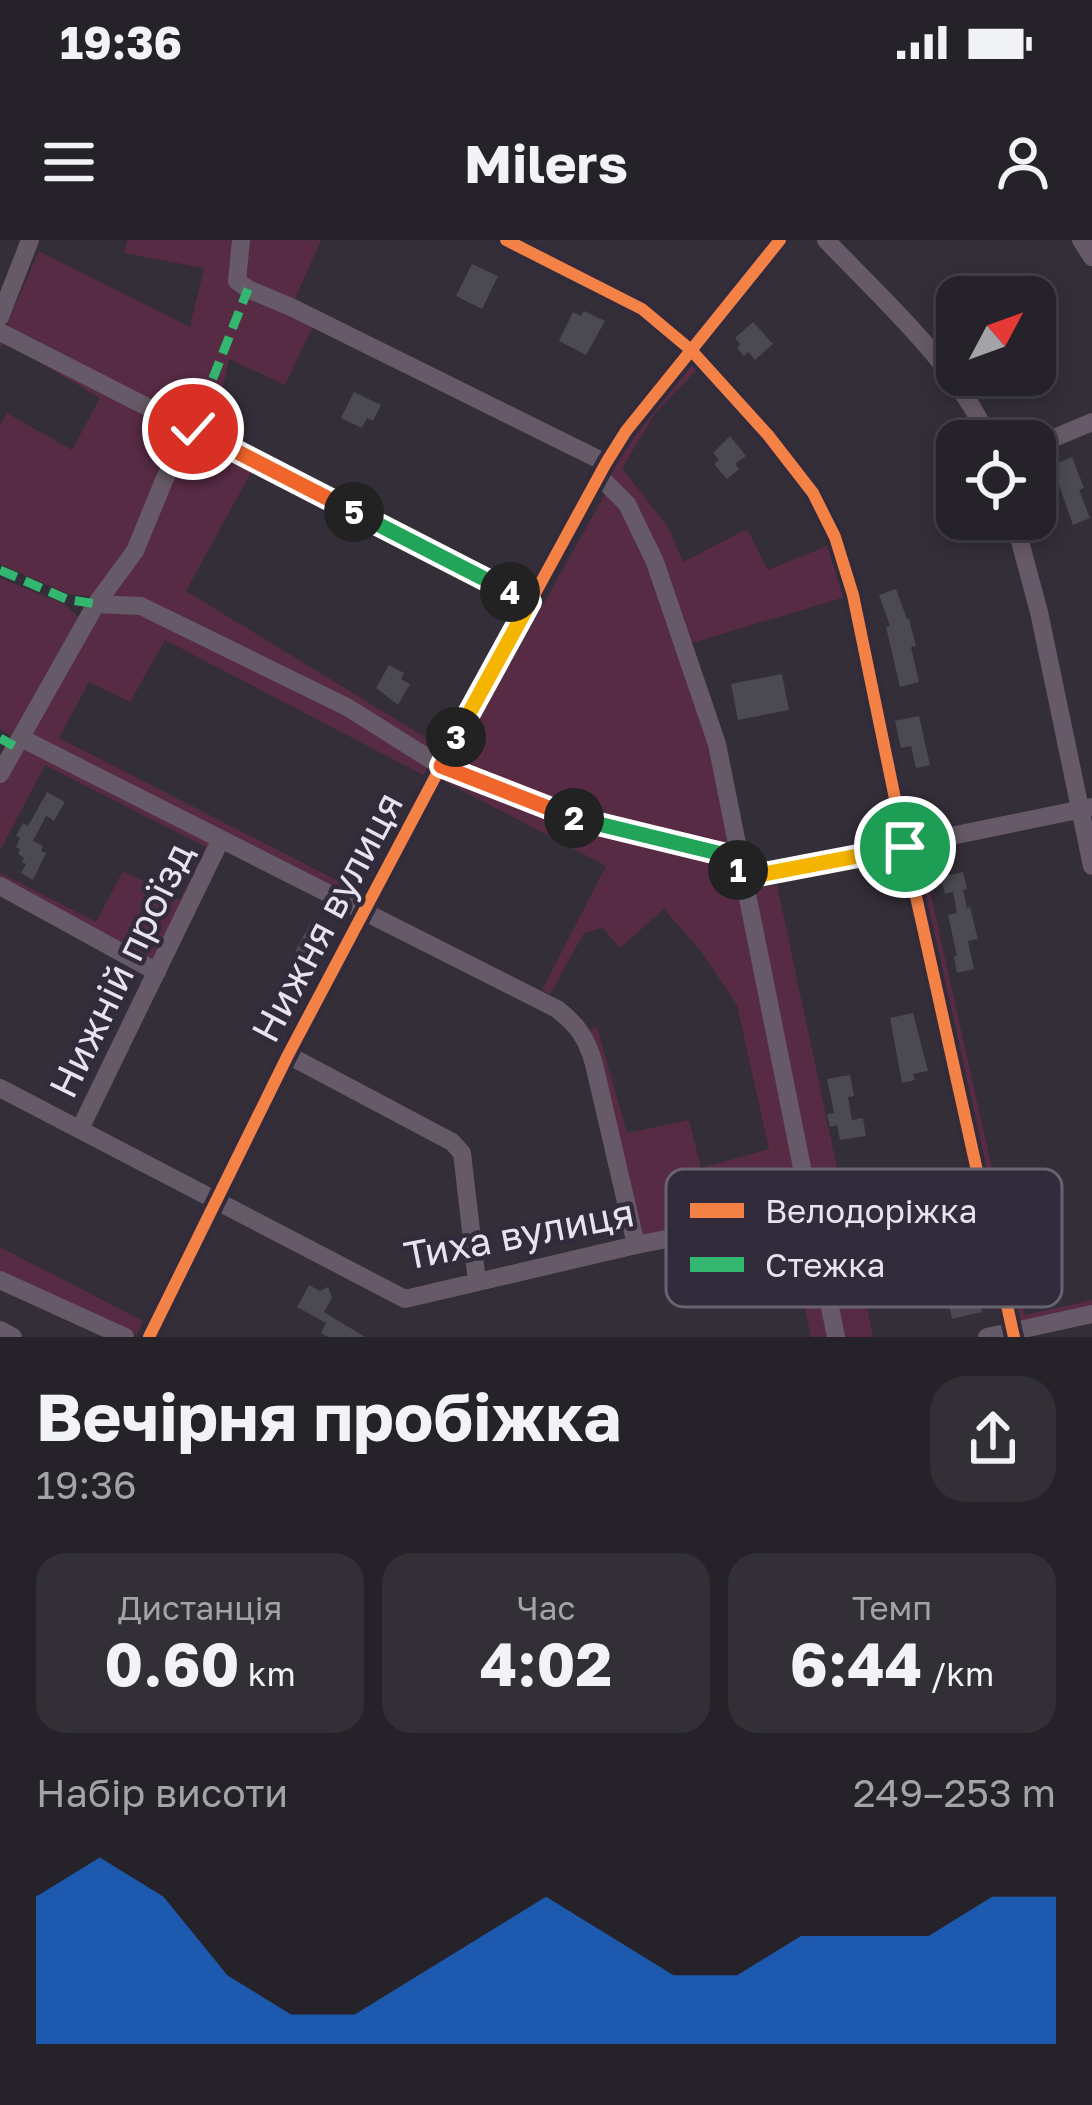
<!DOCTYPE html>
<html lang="uk">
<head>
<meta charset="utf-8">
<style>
  body { margin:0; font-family:"Golos Text",sans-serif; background:#322f36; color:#f1f3f6; height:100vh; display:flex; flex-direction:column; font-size:45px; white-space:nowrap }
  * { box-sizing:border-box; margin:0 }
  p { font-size:39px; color:#a4a4a8 }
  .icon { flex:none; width:66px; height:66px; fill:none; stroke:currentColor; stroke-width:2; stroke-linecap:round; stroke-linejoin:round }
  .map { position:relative; height:1097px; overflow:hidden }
  .sheet { display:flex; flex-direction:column; background:#26222a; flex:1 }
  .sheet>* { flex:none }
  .needle { width:78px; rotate:49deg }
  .tools { position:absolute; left:936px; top:36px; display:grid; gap:24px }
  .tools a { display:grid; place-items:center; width:120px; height:120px; border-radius:24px; background:#26222a; box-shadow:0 6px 18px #0003,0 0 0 3px #423f47; font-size:60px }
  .pin { position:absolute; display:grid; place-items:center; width:102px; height:102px; color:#fff; margin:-51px; border:6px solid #fff; border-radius:50%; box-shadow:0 3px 12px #0007 }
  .km { position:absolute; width:60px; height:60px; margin:-30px; border-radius:50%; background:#222; color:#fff; font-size:33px; line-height:60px; text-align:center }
  .round { display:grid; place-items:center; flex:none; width:126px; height:126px; border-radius:36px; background:#322f36 }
  .headline { display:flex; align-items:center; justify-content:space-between; height:204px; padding:0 36px }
  h1 { font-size:66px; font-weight:700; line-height:90px }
  .metrics { display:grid; grid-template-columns:repeat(3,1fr); gap:18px; height:204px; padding:12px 36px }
  .metrics div { display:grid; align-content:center; border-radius:30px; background:#322f36; text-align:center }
  .metrics b { font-size:60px; font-weight:700 }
  .metrics small { font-size:33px; font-weight:400 }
  .metrics p { font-size:33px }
  .chart { height:336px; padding:24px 36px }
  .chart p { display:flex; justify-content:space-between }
  .chart svg { width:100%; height:216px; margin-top:12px; fill:#1a73e8; opacity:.7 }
  .status { display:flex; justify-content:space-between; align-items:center; height:84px; padding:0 60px; background:#26222a; direction:ltr }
  .status svg { height:33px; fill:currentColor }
  header { display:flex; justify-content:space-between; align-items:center; height:156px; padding:0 36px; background:#26222a; font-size:54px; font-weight:700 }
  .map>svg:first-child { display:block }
  .green { fill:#582b45 }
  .building { fill:#4b4951 }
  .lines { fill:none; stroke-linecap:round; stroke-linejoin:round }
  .minor { stroke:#675a68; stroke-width:18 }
  .quiet { stroke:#33b770; stroke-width:9; stroke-dasharray:18 9; stroke-linecap:butt }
  .cycleway-casing { stroke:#322b3b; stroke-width:20 }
  .cycleway { stroke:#f48246; stroke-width:12 }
  .split-1-casing { stroke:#fff; stroke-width:24 }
  .split-2-casing { stroke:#fff; stroke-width:24 }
  .split-3-casing { stroke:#fff; stroke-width:24 }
  .split-4-casing { stroke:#fff; stroke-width:24 }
  .split-5-casing { stroke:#fff; stroke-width:24 }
  .split-6-casing { stroke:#fff; stroke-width:24 }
  .split-1 { stroke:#f5b400; stroke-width:15 }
  .split-2 { stroke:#22a559; stroke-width:15 }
  .split-3 { stroke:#f0652b; stroke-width:15 }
  .split-4 { stroke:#f5b400; stroke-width:15 }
  .split-5 { stroke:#22a559; stroke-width:15 }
  .split-6 { stroke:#f0652b; stroke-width:15 }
  .labels { text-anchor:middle; stroke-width:9; stroke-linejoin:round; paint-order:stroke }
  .street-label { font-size:39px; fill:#e7e3ee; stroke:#322b3b }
  .key { fill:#322b3b; stroke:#686271; stroke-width:3 }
  .key-label { font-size:33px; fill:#e7e3ee }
</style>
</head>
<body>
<div class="status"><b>19:36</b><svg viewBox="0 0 49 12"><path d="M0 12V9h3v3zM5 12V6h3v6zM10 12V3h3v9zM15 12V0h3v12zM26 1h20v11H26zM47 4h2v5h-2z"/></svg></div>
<header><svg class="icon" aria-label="menu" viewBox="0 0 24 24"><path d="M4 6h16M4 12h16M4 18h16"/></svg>Milers<svg class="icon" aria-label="person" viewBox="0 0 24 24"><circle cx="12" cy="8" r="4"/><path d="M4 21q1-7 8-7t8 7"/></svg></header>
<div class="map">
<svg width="1092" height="1097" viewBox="0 0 1092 1097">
  <rect width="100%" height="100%" fill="#332e38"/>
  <path class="green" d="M127 0H321L289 72 314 84 285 145 229 119 214 189 208 203 253 229 186 351 441 507 436 516 143 361 68 354 0 324V185L7 173 72 210 100 158 6 102 0 107V93L5 88 39 11 190 87 204 28 124 13Z
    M690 121 698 129 655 173 622 228 668 287 683 322 747 289 768 330 832 304 845 357 692 403 609 234 632 193Z
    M605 254 624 267 650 324 710 507 733 611 592 575 457 519Z
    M0 338 64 364 80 378 14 498 0 489Z
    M98 368 140 370 344 472 429 526 423 535 165 400 130 462 89 442 59 498 362 653 358 661 27 497Z
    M23 503 208 602 210 613 157 721 0 639V633L96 682 123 631 180 660 206 607 45 525 0 611V544Z
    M448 534 726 622 740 644 801 967 641 997 590 789 597 787 627 893 689 880 701 928 769 909 737 765 700 710 664 669 620 708 603 688 584 693 550 754 542 750 606 626 442 540Z
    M923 620 1025 1075 1092 1060V1069L1017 1085 914 622Z
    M777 645 873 1097H844L751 648Z
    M805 981 828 1097H811L787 984Z
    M0 1007 143 1081 137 1095 0 1031Z"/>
  <path class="building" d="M472 24 498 36 482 69 456 56Z
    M584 71 605 81 586 115 559 101 573 72 581 76Z
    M753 82 773 104 755 120 748 112 744 116 737 108 740 104 735 98Z
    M354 152 381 165 373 181 367 178 362 188 341 178Z
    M730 196 746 216 735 224 739 229 727 239 714 224 719 220 713 213Z
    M1072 217 1084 248 1079 250 1090 278 1073 285 1052 225Z
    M896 349 907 379H909L916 406 911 407 919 442 900 447 886 387 890 386 879 355Z
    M389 425 404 433 401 439 410 444 398 465 376 448Z
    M782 434 789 470 738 480 731 444Z
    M919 476 930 525 916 528 911 506 901 508 895 481Z
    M47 552 65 562 54 581 46 576 33 601 43 606 41 611 46 613 33 640 21 633 26 624 22 622 24 618 18 614 20 609 16 607 20 598 16 596 23 583 28 586Z
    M963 632 967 649 963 650 967 668 970 667 978 699 968 701 974 729 957 733 954 716H957L948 675 957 673 953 652 945 654 941 637Z
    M310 684 330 696 315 723 295 712Z
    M913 773 928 831 913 834 915 840 902 843 890 778Z
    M850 835 854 856 848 857 852 880 863 878 866 896 840 900 837 885 830 887 827 874 834 873 827 839Z
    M974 1039 982 1072 952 1079 947 1056 957 1054 955 1043Z
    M309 1045 320 1051 328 1047 332 1058 324 1072 365 1097H328L321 1093 326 1083 297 1067Z"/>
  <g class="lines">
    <path class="minor" d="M241 0 237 41 248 49 293 68 606 223
      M506 0 642 69 691 110 768 195 813 253 835 297 853 355 905 607 1014 1097
      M826 0C885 62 954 122 990 201
      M1081 0 1092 17
      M0 77 30 0
      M0 92 530 362
      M1035 206 1092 182
      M600 237 627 264 655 322 717 504 836 1097
      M1014 279 1039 372 1092 626
      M96 364 141 366 347 467 441 526 588 583 730 616 743 639 1092 567
      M21 498 557 769C578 785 587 799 594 824L636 1005
      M0 534 96 364 135 311 165 238 193 189
      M0 646 157 732
      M288 815 452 902 462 913 477 1042
      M0 848 405 1059 636 1005 810 971
      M80 889 221 599
      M0 1040 125 1097
      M0 1090 13 1097
      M149 1097 288 815 441 526 606 223 626 191 780 0
      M987 1097 1092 1074"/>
    <path class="quiet" d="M193 189 248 49
      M0 330 66 359 96 364
      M0 498 14 506"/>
    <g class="cycleway-casing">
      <path id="cycleway" d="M506 0 642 69 691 110 768 195 813 253 835 297 853 355 905 607 1014 1097
        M149 1097 288 815 441 526 606 223 626 191 780 0"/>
    </g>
    <use href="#cycleway" class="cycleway"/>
  </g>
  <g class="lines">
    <g class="split-1-casing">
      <path id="split-1" d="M738 630 743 638 905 607"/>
    </g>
    <g class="split-2-casing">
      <path id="split-2" d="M574 578 730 616 738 630"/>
    </g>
    <g class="split-3-casing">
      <path id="split-3" d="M456 497 441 526 574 578"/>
    </g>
    <g class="split-4-casing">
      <path id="split-4" d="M456 497 530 362 510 352"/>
    </g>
    <g class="split-5-casing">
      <path id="split-5" d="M354 272 510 352"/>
    </g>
    <g class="split-6-casing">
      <path id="split-6" d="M193 189 354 272"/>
    </g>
    <use href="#split-1" class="split-1"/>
    <use href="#split-2" class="split-2"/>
    <use href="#split-3" class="split-3"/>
    <use href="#split-4" class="split-4"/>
    <use href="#split-5" class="split-5"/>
    <use href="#split-6" class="split-6"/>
  </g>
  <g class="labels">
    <g class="street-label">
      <text transform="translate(327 677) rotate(-62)" y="14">Нижня вулиця</text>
      <text transform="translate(121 730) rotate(-64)" y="14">Нижній проїзд</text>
      <text transform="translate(519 994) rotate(-11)" y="14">Тиха вулиця</text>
    </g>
  </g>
  <rect x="666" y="929" width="396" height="138" rx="18" class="key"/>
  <rect x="690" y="963" width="54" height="15" fill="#f48246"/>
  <rect x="690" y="1017" width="54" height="15" fill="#33b770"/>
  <g class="key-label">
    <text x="765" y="983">Велодоріжка</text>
    <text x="765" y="1037">Стежка</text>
  </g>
</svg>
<div class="tools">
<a><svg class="needle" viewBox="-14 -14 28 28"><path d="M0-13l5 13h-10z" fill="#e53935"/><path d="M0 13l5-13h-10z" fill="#a4a4a8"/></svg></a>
<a><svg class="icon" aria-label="locate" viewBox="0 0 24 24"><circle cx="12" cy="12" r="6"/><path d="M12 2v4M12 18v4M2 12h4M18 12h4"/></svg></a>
</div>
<div class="pin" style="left:905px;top:607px;background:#1e9e55"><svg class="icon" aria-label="arrive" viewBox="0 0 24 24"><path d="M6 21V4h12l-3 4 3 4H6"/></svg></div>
<div class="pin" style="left:193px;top:189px;background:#d93025"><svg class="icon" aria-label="check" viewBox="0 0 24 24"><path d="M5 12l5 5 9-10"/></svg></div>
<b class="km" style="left:738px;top:630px">1</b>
<b class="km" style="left:574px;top:578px">2</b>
<b class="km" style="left:456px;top:497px">3</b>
<b class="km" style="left:510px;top:352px">4</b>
<b class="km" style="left:354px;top:272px">5</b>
</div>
<section class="sheet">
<div class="headline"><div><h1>Вечірня пробіжка</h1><p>19:36</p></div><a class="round"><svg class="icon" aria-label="share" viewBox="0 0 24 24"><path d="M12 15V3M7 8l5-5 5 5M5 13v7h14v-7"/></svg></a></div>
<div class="metrics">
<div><p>Дистанція</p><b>0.60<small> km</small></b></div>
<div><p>Час</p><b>4:02</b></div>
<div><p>Темп</p><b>6:44<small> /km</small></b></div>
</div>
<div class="chart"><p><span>Набір висоти</span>249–253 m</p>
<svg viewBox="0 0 160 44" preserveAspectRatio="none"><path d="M0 44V14L10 6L20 14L30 30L40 38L50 38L60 30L70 22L80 14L90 22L100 30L110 30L120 22L130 22L140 22L150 14L160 14V44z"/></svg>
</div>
</section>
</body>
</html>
